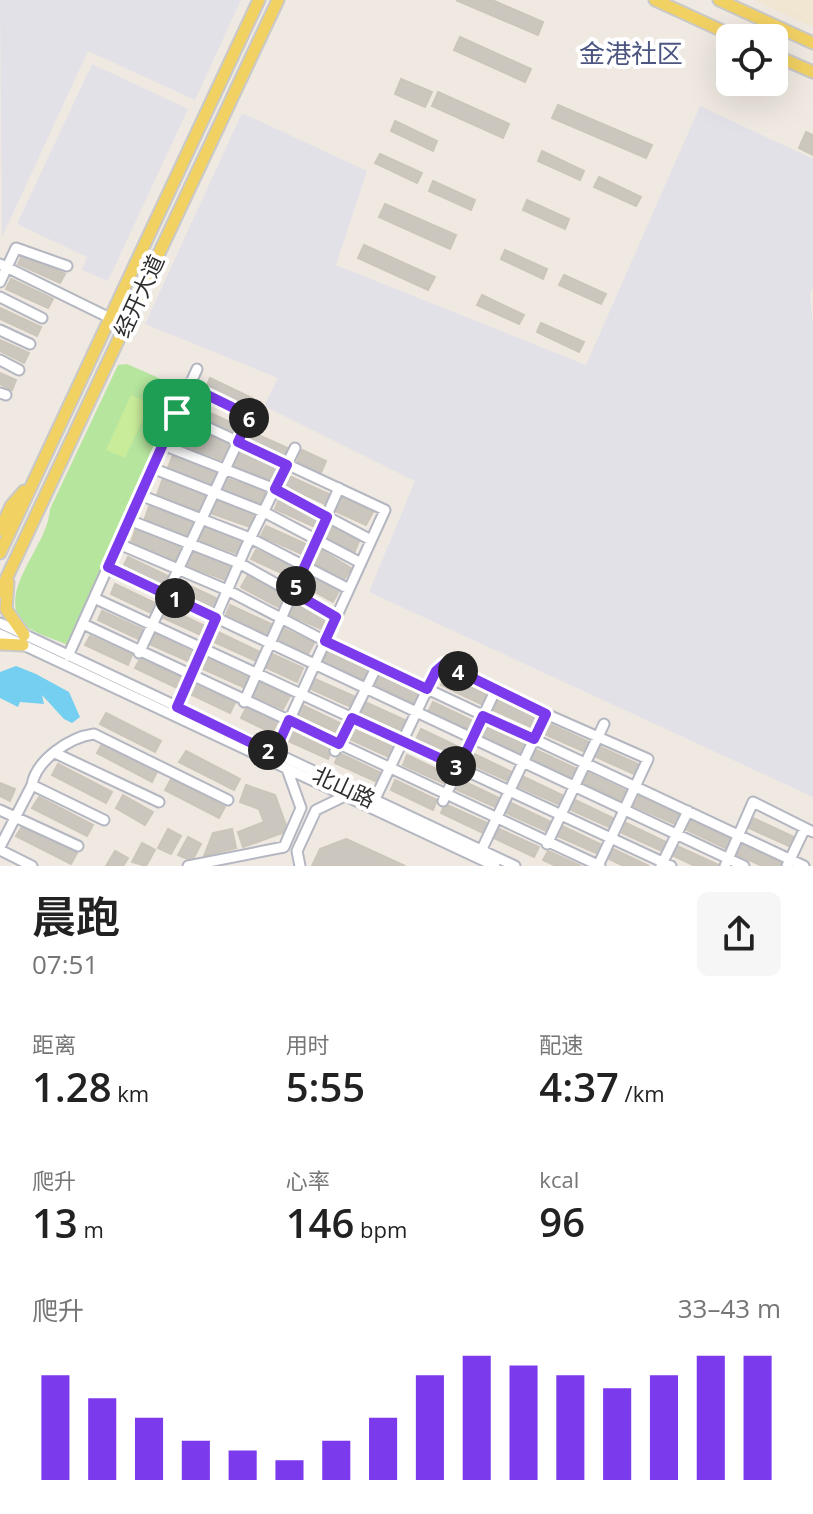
<!DOCTYPE html>
<html lang="zh">
<head>
<meta charset="utf-8">
<style>
  body { margin:0; font-family:"Open Sans","Noto Sans SC",sans-serif; background:#f6f6f6; color:#222; height:100vh; display:flex; flex-direction:column; font-size:30px; white-space:nowrap }
  * { box-sizing:border-box; margin:0 }
  p { font-size:26px; color:#767676 }
  .icon { flex:none; width:44px; height:44px; fill:none; stroke:currentColor; stroke-width:2; stroke-linecap:round; stroke-linejoin:round }
  .map { position:relative; height:866px; overflow:hidden }
  .side { display:flex; flex-direction:column; background:#fff; flex:1 }
  .side>* { flex:none }
  .tools { position:absolute; left:716px; top:24px; display:grid; gap:16px }
  .tools a { display:grid; place-items:center; width:72px; height:72px; border-radius:12px; background:#fff; box-shadow:0 8px 32px #0002; font-size:40px }
  .pin { position:absolute; display:grid; place-items:center; width:68px; height:68px; color:#fff; margin:-34px; border-radius:16px; box-shadow:0 4px 12px #0006 }
  .km { position:absolute; width:40px; height:40px; margin:-20px; border-radius:50%; background:#222; color:#fff; font-size:22px; line-height:40px; text-align:center }
  .round { display:grid; place-items:center; flex:none; width:84px; height:84px; border-radius:12px; background:#f6f6f6 }
  .overview { display:flex; align-items:center; justify-content:space-between; height:136px; padding:0 32px }
  h1 { font-size:44px; font-weight:600; line-height:60px }
  .figures { display:grid; grid-template-columns:repeat(3,1fr); gap:12px; height:136px; padding:8px 32px }
  .figures div { display:grid; align-content:center }
  .figures b { font-size:40px; font-weight:600 }
  .figures small { font-size:22px; font-weight:400 }
  .figures p { font-size:22px }
  .chart { height:224px; padding:16px 32px }
  .chart p { display:flex; justify-content:space-between }
  .chart svg { width:100%; height:144px; margin-top:8px; stroke:#7c3aed; stroke-width:6 }
  .map>svg:first-child { display:block }
  .industrial { fill:#e3e1e8 }
  .education { fill:#f0e6d1 }
  .green { fill:#b6e59e }
  .pitch { fill:#c9ec9a }
  .water { fill:#75cff0 }
  .building { fill:#cbc7bf; stroke:#cbc5ba; stroke-width:2 }
  .lines { fill:none; stroke-linecap:round; stroke-linejoin:round }
  .minor-casing { stroke:#b4b7c1; stroke-width:13 }
  .major-casing { stroke:#c9c9c9; stroke-width:15 }
  .minor { stroke:#fff; stroke-width:9 }
  .major { stroke:#f2d163; stroke-width:11 }
  .route-casing { stroke:#fff; stroke-width:16 }
  .route { stroke:#7c3aed; stroke-width:10 }
  .labels { text-anchor:middle; stroke-width:8; stroke-linejoin:round; paint-order:stroke }
  .street-label { font-size:22px; fill:#2e2e2e; stroke:#fff }
  .quarter-label { font-size:26px; fill:#4d5680; stroke:#fff }
</style>
</head>
<body>
<div class="map">
<svg width="813" height="866" viewBox="0 0 813 866">
  <rect width="100%" height="100%" fill="#efe9e1"/>
  <path class="industrial" d="M0 0H241L195 100 88 51 2 237Z
    M92 64 188 109 108 281 82 270 87 257 17 224Z
    M700 106 813 159V286L810 295 813 324V797L369 592 415 481 264 406 278 378 145 324 242 113 367 171 336 265 586 365Z"/>
  <path class="education" d="M754 0H813V27Z"/>
  <path class="green" d="M127 364 186 390 70 646C55 639 31 633 20 621 0 586 48 546 50 509L118 365Z"/>
  <path class="pitch" d="M131 395 150 404 125 458 106 450Z"/>
  <path class="water" d="M16 666 36 674 69 692 80 717 72 723 64 719 42 695 44 704 20 702 18 707 0 698V672Z"/>
  <path class="building" d="M456 0H492L543 22 538 35Z
    M460 37 531 69 525 82 454 50Z
    M401 79 432 92 425 107 395 94Z
    M438 92 509 124 503 138 432 106Z
    M558 105 652 145 646 158 552 118Z
    M395 121 437 141 433 151 391 131Z
    M806 132 813 135V155L799 148Z
    M542 151 584 171 580 180 538 161Z
    M380 154 422 173 417 183 375 163Z
    M599 177 641 197 636 206 594 187Z
    M433 181 475 200 471 210 429 191Z
    M527 200 569 219 565 229 523 210Z
    M385 204 456 235 450 249 379 217Z
    M364 245 435 277 428 290 358 258Z
    M505 250 547 269 543 279 501 259Z
    M23 254 65 274 60 283 18 264Z
    M564 275 606 294 601 304 559 285Z
    M11 279 53 299 48 308 6 289Z
    M482 295 524 315 519 324 477 305Z
    M0 308 41 327 37 336 0 319Z
    M541 323 584 342 579 352 537 332Z
    M0 340 29 353 24 363 0 351Z
    M0 373 16 380 12 390 0 384Z
    M210 378 252 398 248 407 206 388Z
    M197 407 239 426 235 436 193 416Z
    M186 427 231 444 225 461 180 444Z
    M247 430 290 449 285 459 243 439Z
    M236 449 281 466 275 483 230 465Z
    M302 450 326 461 321 473 297 462Z
    M174 453 219 470 213 487 167 470Z
    M289 476 331 495 327 505 285 486Z
    M163 478 208 495 202 512 157 495Z
    M225 478 265 492 260 506 220 492Z
    M341 497 373 512 366 525 335 511Z
    M279 499 321 519 317 528 275 509Z
    M215 500 254 513 250 527 210 513Z
    M150 504 195 521 189 538 144 521Z
    M330 524 360 539 354 553 323 537Z
    M203 526 242 540 238 554 198 540Z
    M266 526 308 545 304 555 261 536Z
    M136 528 181 545 175 562 130 545Z
    M189 547 234 564 228 581 183 564Z
    M256 550 298 569 294 579 251 559Z
    M321 550 351 568 343 581 314 563Z
    M128 557 170 577 165 587 123 567Z
    M310 572 340 589 333 602 303 585Z
    M248 575 285 595 278 607 241 587Z
    M177 580 220 600 215 609 173 590Z
    M115 584 157 604 153 614 111 594Z
    M296 601 327 616 321 629 290 615Z
    M230 605 273 625 268 634 226 615Z
    M165 607 207 627 203 636 161 617Z
    M102 611 144 630 140 640 98 620Z
    M282 628 314 643 307 656 276 642Z
    M218 632 260 652 256 661 214 642Z
    M152 633 194 653 190 662 147 643Z
    M90 636 132 655 128 665 85 645Z
    M328 652 370 671 366 681 323 662Z
    M272 654 303 668 297 682 265 667Z
    M205 658 248 678 243 687 201 668Z
    M140 659 182 678 177 688 135 668Z
    M377 675 419 694 415 704 373 685Z
    M445 676 488 695 483 705 441 685Z
    M315 679 358 698 353 708 311 689Z
    M259 681 290 696 283 709 252 695Z
    M193 684 235 703 230 713 188 693Z
    M495 699 537 718 533 728 491 709Z
    M365 702 407 721 402 731 360 712Z
    M433 702 475 722 471 731 428 712Z
    M248 704 279 719 272 733 241 718Z
    M302 705 344 725 340 734 298 715Z
    M106 713 161 741 155 752 100 724Z
    M547 723 589 742 585 752 542 733Z
    M483 725 525 745 520 754 478 735Z
    M351 728 393 747 389 757 347 738Z
    M421 729 463 749 458 758 416 739Z
    M290 730 332 750 328 759 286 740Z
    M103 742 158 770 152 782 97 753Z
    M598 746 640 765 636 775 594 756Z
    M534 749 577 769 572 778 530 759Z
    M186 751 240 779 234 790 179 762Z
    M470 752 512 772 508 781 466 762Z
    M339 753 381 773 377 782 335 763Z
    M407 755 449 775 445 784 403 765Z
    M58 764 112 792 106 803 52 775Z
    M586 772 628 792 623 801 581 782Z
    M522 776 564 796 560 805 517 786Z
    M457 778 499 798 495 807 453 788Z
    M171 779 225 807 219 818 165 790Z
    M395 780 437 800 433 810 391 790Z
    M0 783 15 789 10 801 0 796Z
    M246 785 275 795 288 831 243 847 238 832 264 822 259 809 240 802Z
    M123 795 153 812 145 825 116 808Z
    M639 796 681 816 677 825 634 806Z
    M39 797 93 825 87 836 32 808Z
    M573 799 615 819 611 828 569 809Z
    M509 802 551 822 546 831 504 812Z
    M445 804 487 823 483 833 441 813Z
    M753 818 796 838 791 847 749 828Z
    M689 820 731 839 727 849 685 829Z
    M626 823 668 843 664 852 622 833Z
    M23 825 77 853 71 864 16 836Z
    M560 825 602 845 598 854 555 835Z
    M497 828 539 847 534 857 492 837Z
    M168 829 181 836 171 854 158 848Z
    M232 829 236 848 204 856 213 833Z
    M188 837 201 844 192 861 178 855Z
    M346 839 405 866H312L320 849Z
    M142 843 155 850 146 866 132 862Z
    M741 844 783 864 782 866H762L736 854Z
    M677 846 719 865 718 866H695L672 855Z
    M613 849 649 866H624L609 859Z
    M115 851 128 858 123 866H106Z
    M548 851 581 866H556L543 860Z"/>
  <g class="lines">
    <g class="minor-casing">
      <path id="minor" d="M0 264 110 318
        M0 282 16 248 67 266
        M0 297 42 318
        M0 330 30 344
        M0 360 19 370
        M0 393 6 395
        M177 413 385 510 274 754
        M163 445 275 489 371 540
        M152 468 264 512 361 563
        M140 495 250 538 349 589
        M129 520 239 563 336 617
        M119 544 227 590 325 641 804 866
        M108 567 744 866
        M94 598 671 866
        M0 623 515 866
        M83 624 600 866
        M0 634 495 866
        M139 653 250 416 189 386
        M68 656 197 369
        M244 702 339 488
        M177 707 246 547 295 448
        M335 751 377 666
        M55 753 159 802
        M32 785 104 820
        M374 801 436 671 444 664 546 714 648 759 598 866
        M443 801 496 689
        M0 810 78 846
        M547 844 604 724
        M0 847 32 785C36 760 70 737 94 734L228 800
        M0 850 32 866
        M481 851 546 714
        M188 866 284 847 301 808 287 769
        M300 866 297 851 316 810 345 796
        M661 866 688 811
        M725 866 753 802 813 832
        M787 866 805 828"/>
    </g>
    <g class="major-casing">
      <path id="major" d="M655 0 738 38
        M719 0 813 43
        M774 55 813 72
        M0 530 11 506 24 491
        M0 553 259 0
        M8 582 6 609 24 635
        M0 592 278 0
        M0 644 23 645"/>
    </g>
    <use href="#minor" class="minor"/>
    <use href="#major" class="major"/>
  </g>
  <g class="lines">
    <g class="route-casing">
      <path id="route" d="M189 386 250 416 238 442 287 465 275 489 327 517 293 592 336 617 325 641 427 689 436 671 444 664 546 714 534 739 483 716 459 767 352 718 339 744 289 720 274 754 177 707 216 618 108 567Z"/>
    </g>
    <use href="#route" class="route"/>
  </g>
  <g class="labels">
    <g class="street-label">
      <text transform="translate(139 296) rotate(-65)" y="8">经开大道</text>
      <text transform="translate(344 787) rotate(25)" y="8">北山路</text>
    </g>
    <g class="quarter-label">
      <text x="631" y="63">金港社区</text>
    </g>
  </g>
</svg>
<div class="tools">
<a><svg class="icon" aria-label="locate" viewBox="0 0 24 24"><circle cx="12" cy="12" r="6"/><path d="M12 2v4M12 18v4M2 12h4M18 12h4"/></svg></a>
</div>
<div class="pin" style="left:177px;top:413px;background:#1e9e55"><svg class="icon" aria-label="arrive" viewBox="0 0 24 24"><path d="M6 21V4h12l-3 4 3 4H6"/></svg></div>
<b class="km" style="left:175px;top:598px">1</b>
<b class="km" style="left:268px;top:750px">2</b>
<b class="km" style="left:456px;top:766px">3</b>
<b class="km" style="left:458px;top:671px">4</b>
<b class="km" style="left:296px;top:586px">5</b>
<b class="km" style="left:249px;top:418px">6</b>
</div>
<section class="side">
<div class="overview"><div><h1>晨跑</h1><p>07:51</p></div><a class="round"><svg class="icon" aria-label="share" viewBox="0 0 24 24"><path d="M12 15V3M7 8l5-5 5 5M5 13v7h14v-7"/></svg></a></div>
<div class="figures">
<div><p>距离</p><b>1.28<small> km</small></b></div>
<div><p>用时</p><b>5:55</b></div>
<div><p>配速</p><b>4:37<small> /km</small></b></div>
</div>
<div class="figures">
<div><p>爬升</p><b>13<small> m</small></b></div>
<div><p>心率</p><b>146<small> bpm</small></b></div>
<div><p>kcal</p><b>96</b></div>
</div>
<div class="chart"><p><span>爬升</span>33–43 m</p>
<svg viewBox="0 0 160 44" preserveAspectRatio="none"><path d="M5 44V12M15 44V19M25 44V25M35 44V32M45 44V35M55 44V38M65 44V32M75 44V25M85 44V12M95 44V6M105 44V9M115 44V12M125 44V16M135 44V12M145 44V6M155 44V6"/></svg>
</div>
</section>
</body>
</html>
